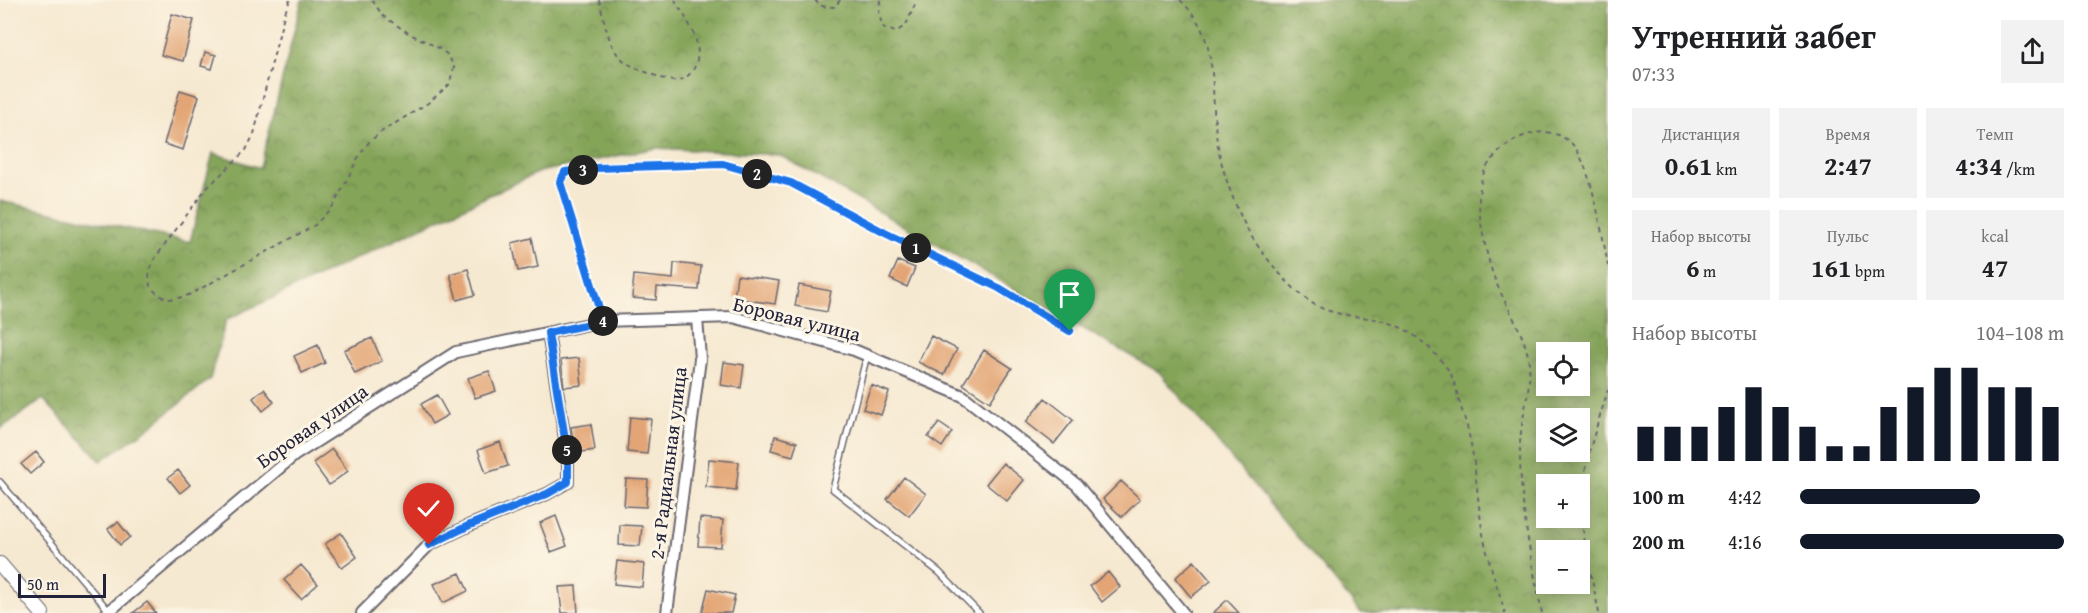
<!DOCTYPE html>
<html lang="ru">
<head>
<meta charset="utf-8">
<style>
  body { margin:0; font-family:"Gentium Book Plus",serif; background:#f2f2f2; color:#202124; height:100vh; display:flex; flex-direction:column; font-size:22px; white-space:nowrap }
  * { box-sizing:border-box; margin:0 }
  p { font-size:20px; color:#757577 }
  .icon { flex:none; width:33px; height:33px; fill:none; stroke:currentColor; stroke-width:2; stroke-linecap:round; stroke-linejoin:round }
  .map { position:relative; flex:1; overflow:hidden }
  .panel { display:flex; flex-direction:column; background:#fff; width:480px }
  .panel>* { flex:none }
  .buttons { position:absolute; left:1536px; top:342px; display:grid; gap:12px }
  .buttons a { display:grid; place-items:center; width:54px; height:54px; border-radius:0px; background:#fff; box-shadow:0 3px 15px #0003; font-size:30px }
  .scale { position:absolute; left:18px; bottom:15px; width:88px; box-sizing:border-box; padding-left:6px; border:3px solid #22223b; border-top:0; font-size:16px; line-height:21px; white-space:nowrap; color:#22223b; -webkit-text-stroke:4px #fcf5e5; paint-order:stroke }
  .pin { position:absolute; display:grid; place-items:center; width:51px; height:51px; color:#fff; margin:-62px -26px; border-radius:50% 50% 50% 0; rotate:-45deg; box-shadow:0 0 6px #0007 }
  .pin .icon { rotate:45deg }
  .km { position:absolute; width:30px; height:30px; margin:-15px; border-radius:50%; background:#222; color:#fff; font-size:16px; line-height:30px; text-align:center }
  .round { display:grid; place-items:center; flex:none; width:63px; height:63px; border-radius:0px; background:#f2f2f2 }
  .head { display:flex; align-items:center; justify-content:space-between; height:102px; padding:0 24px }
  h1 { font-size:33px; font-weight:600; line-height:45px }
  .metrics { display:grid; grid-template-columns:repeat(3,1fr); gap:9px; height:102px; padding:6px 24px }
  .metrics div { display:grid; align-content:center; border-radius:0px; background:#f2f2f2; text-align:center }
  .metrics b { font-size:26px; font-weight:600 }
  .metrics small { font-size:16px; font-weight:400 }
  .metrics p { font-size:16px }
  .chart { height:168px; padding:12px 24px }
  .chart p { display:flex; justify-content:space-between }
  .chart svg { width:100%; height:108px; margin-top:6px; stroke:#111827; stroke-width:6 }
  ul { padding:0 24px; list-style:none; font-size:20px }
  li { display:grid; grid-template-columns:96px 72px 1fr; align-items:center; height:45px }
  li i { height:15px; border-radius:8px; background:#111827 }
  main { display:flex; flex:1; min-height:0 }
  .map>svg:first-child { display:block }
  .forest { fill:url(#forest-crowns); stroke:#53634a; stroke-width:1.5; fill-rule:evenodd }
  .building { fill:#e3a574 }
  .lines { fill:none; stroke-linecap:round; stroke-linejoin:round }
  .service-casing { stroke:#6c6870; stroke-width:8 }
  .minor-casing { stroke:#6c6870; stroke-width:14 }
  .tertiary-casing { stroke:#6c6870; stroke-width:16 }
  .path { stroke:#6c6870; stroke-width:2; stroke-dasharray:4.5 4.5; stroke-linecap:butt }
  .service { stroke:#fff; stroke-width:5 }
  .minor { stroke:#fff; stroke-width:10 }
  .tertiary { stroke:#fff; stroke-width:14 }
  .route-casing { stroke:#fff; stroke-width:12 }
  .route { stroke:#1a73e8; stroke-width:8 }
  .labels { text-anchor:middle; stroke-width:6; stroke-linejoin:round; paint-order:stroke }
  .street-label { font-size:20px; fill:#22223b; stroke:#fcf5e5 }
</style>
</head>
<body>
<main>
<div class="map">
<svg width="1608" height="613" viewBox="0 0 1608 613">
  <defs>
    <pattern id="forest-crowns" width="20" height="18" patternUnits="userSpaceOnUse" patternTransform="scale(1.5)"><rect width="20" height="18" fill="#84a459"/><path d="M2 6a3 3 0 1 1 6 0M12 15a3 3 0 1 1 6 0" fill="none" stroke="#6c854b"/></pattern>
  </defs>
  <rect width="100%" height="100%" fill="#fcf5e5"/>
  <filter id="ink" filterUnits="userSpaceOnUse"><feTurbulence type="fractalNoise" baseFrequency=".0167" numOctaves="2"/><feDisplacementMap in="SourceGraphic" scale="12" xChannelSelector="R" yChannelSelector="G"/><feConvolveMatrix kernelMatrix="1 2 1 2 8 2 1 2 1" color-interpolation-filters="sRGB"/></filter>
  <filter id="wash" filterUnits="userSpaceOnUse"><feTurbulence type="fractalNoise" baseFrequency=".008" numOctaves="4" result="noise"/><feDisplacementMap in="SourceGraphic" scale="24" xChannelSelector="R" yChannelSelector="G"/><feGaussianBlur stdDeviation="1.35" result="paint"/><feColorMatrix in="noise" values="0 0 0 0 0 0 0 0 0 0 0 0 0 0 0 0 0 1.4 0 .05"/><feComposite in="paint" operator="in"/></filter>
  <g filter="url(#wash)">
    <rect width="100%" height="100%" fill="#f6e9d1"/>
    <path class="forest" d="M302 0H1608V613H1361L1159 372 780 155 656 148 539 172 226 320 210 379 146 430 101 461 43 399 0 429V201L190 242 213 153 260 168ZM1546 352H1580V386H1546ZM1546 418H1580V452H1546ZM1546 484H1580V518H1546ZM1546 550H1580V584H1546Z"/>
    <g id="blocks">
      <path class="building" d="M172 14 194 20 183 61 161 55Z
        M205 52 216 55 212 69 201 66Z
        M180 90 199 96 183 150 164 144Z
        M532 238 538 267 518 271 512 243Z
        M898 261 915 268 907 287 890 279Z
        M674 263 701 266 699 290 657 287 656 300 632 298 634 275 673 279Z
        M468 269 475 295 457 300 450 274Z
        M737 275 779 281 775 304 734 298Z
        M799 285 831 291 827 312 795 306Z
        M931 336 957 349 944 375 918 362Z
        M372 338 382 361 355 374 344 350Z
        M318 345 325 363 302 373 294 356Z
        M984 350 1012 368 990 402 963 384Z
        M579 358 582 385 564 387 561 360Z
        M724 362 744 365 741 388 721 385Z
        M489 371 496 391 475 398 468 378Z
        M871 385 889 392 881 415 863 409Z
        M264 389 274 402 263 411 253 398Z
        M437 395 448 415 432 424 421 404Z
        M1045 398 1073 420 1054 444 1026 422Z
        M630 417 651 419 647 454 627 452Z
        M939 423 952 432 942 447 928 437Z
        M591 424 595 450 575 453 571 427Z
        M775 436 797 442 793 456 771 450Z
        M500 442 508 466 486 473 478 450Z
        M332 449 348 471 329 485 313 463Z
        M36 452 44 462 30 474 21 464Z
        M709 459 739 462 736 490 706 487Z
        M1003 463 1024 480 1007 501 986 484Z
        M178 470 190 485 180 493 168 478Z
        M904 477 926 494 909 516 887 499Z
        M626 479 648 480 646 507 624 506Z
        M1121 481 1140 499 1122 517 1103 499Z
        M556 516 567 546 551 552 540 523Z
        M700 518 723 520 721 547 698 546Z
        M118 522 130 537 120 545 108 529Z
        M620 525 642 526 640 546 619 545Z
        M341 533 357 557 342 568 325 544Z
        M617 561 644 564 642 587 614 584Z
        M1194 561 1211 581 1191 597 1175 578Z
        M301 565 318 584 301 599 284 580Z
        M1108 572 1120 587 1102 602 1090 586Z
        M460 573 468 591 443 603 434 584Z
        M576 586 578 613H562L559 587Z
        M708 589 735 595 731 613H702Z
        M1227 600 1239 613H1213Z
        M147 602 156 613H133Z"/>
    </g>
  </g>
  <g filter="url(#ink)">
    <use href="#blocks" fill-opacity="0" stroke="#6c6870" stroke-width="1.5"/>
    <g class="lines">
      <g class="service-casing">
        <path id="service" d="M603 321 559 181 565 172 596 167 722 164 791 183 885 233 999 288 1070 331
          M867 355 833 489 939 572 979 613
          M0 482 109 611"/>
      </g>
      <g class="minor-casing">
        <path id="minor" d="M107 613 295 455 456 352 603 321 733 317 854 350 963 396 1077 485 1183 613
          M362 613 429 545 470 525 547 494 568 482V458L548 333
          M667 613 700 359 697 318"/>
      </g>
      <g class="tertiary-casing">
        <path id="tertiary" d="M0 564 42 613"/>
      </g>
      <path class="path" d="M290 0 284 15 254 134 246 150 205 190 153 261 149 274 150 287C166 302 171 301 191 294L315 225 334 205 359 156 369 142 381 132 428 103 449 85 454 67 448 55 437 47 410 34 383 16 372 0
        M599 0C604 18 607 42 619 56 628 66 639 69 651 74 657 76 663 79 668 80 689 85 701 64 697 45 694 29 683 14 675 0
        M815 0 820 6 835 7 840 0
        M880 0 879 16 884 28 896 32 906 25 917 0
        M1180 0C1222 38 1209 91 1217 141 1222 171 1232 199 1246 227 1258 250 1295 296 1319 307 1338 316 1360 316 1380 320 1406 326 1427 343 1443 363 1454 375 1456 390 1460 404 1463 414 1467 425 1469 435 1477 469 1477 505 1484 539 1489 564 1498 588 1505 613
        M1542 613C1531 560 1520 505 1520 451 1519 419 1534 388 1528 356 1522 328 1504 304 1494 277 1487 258 1479 221 1479 201 1479 192 1481 178 1485 170 1500 141 1545 117 1572 144 1591 163 1603 238 1608 266
        M1599 613C1592 577 1581 540 1582 503 1582 465 1597 427 1608 390"/>
      <use href="#service" class="service"/>
      <use href="#minor" class="minor"/>
      <use href="#tertiary" class="tertiary"/>
    </g>
  </g>
  <g class="lines" filter="url(#ink)">
    <g class="route-casing">
      <path id="route" d="M429 545 470 525 547 494 568 482V458L548 333 603 321 560 182 565 172 596 168 723 164 791 183 885 233 999 288 1070 331"/>
    </g>
    <use href="#route" class="route"/>
  </g>
  <g class="labels">
    <g class="street-label">
      <text transform="translate(797 319) rotate(14)" y="7">Боровая улица</text>
      <text transform="translate(312 426) rotate(-35)" y="7">Боровая улица</text>
      <text transform="translate(668 463) rotate(-83)" y="7">2-я Радиальная улица</text>
    </g>
  </g>
</svg>
<div class="buttons">
<a><svg class="icon" aria-label="locate" viewBox="0 0 24 24"><circle cx="12" cy="12" r="6"/><path d="M12 2v4M12 18v4M2 12h4M18 12h4"/></svg></a>
<a><svg class="icon" aria-label="layers" viewBox="0 0 24 24"><path d="M12 4l9 5-9 5-9-5zM3 14l9 5 9-5"/></svg></a>
<a>+</a>
<a>−</a>
</div>
<div class="scale">50 m</div>
<div class="pin" style="left:1070px;top:331px;background:#1e9e55"><svg class="icon" aria-label="arrive" viewBox="0 0 24 24"><path d="M6 21V4h12l-3 4 3 4H6"/></svg></div>
<div class="pin" style="left:429px;top:545px;background:#d93025"><svg class="icon" aria-label="check" viewBox="0 0 24 24"><path d="M5 12l5 5 9-10"/></svg></div>
<b class="km" style="left:916px;top:248px">1</b>
<b class="km" style="left:757px;top:174px">2</b>
<b class="km" style="left:583px;top:170px">3</b>
<b class="km" style="left:603px;top:321px">4</b>
<b class="km" style="left:567px;top:450px">5</b>
</div>
<section class="panel">
<div class="head"><div><h1>Утренний забег</h1><p>07:33</p></div><a class="round"><svg class="icon" aria-label="share" viewBox="0 0 24 24"><path d="M12 15V3M7 8l5-5 5 5M5 13v7h14v-7"/></svg></a></div>
<div class="metrics">
<div><p>Дистанция</p><b>0.61<small> km</small></b></div>
<div><p>Время</p><b>2:47</b></div>
<div><p>Темп</p><b>4:34<small> /km</small></b></div>
</div>
<div class="metrics">
<div><p>Набор высоты</p><b>6<small> m</small></b></div>
<div><p>Пульс</p><b>161<small> bpm</small></b></div>
<div><p>kcal</p><b>47</b></div>
</div>
<div class="chart"><p><span>Набор высоты</span>104–108 m</p>
<svg viewBox="0 0 160 44" preserveAspectRatio="none"><path d="M5 44V30M15 44V30M25 44V30M35 44V22M45 44V14M55 44V22M65 44V30M75 44V38M85 44V38M95 44V22M105 44V14M115 44V6M125 44V6M135 44V14M145 44V14M155 44V22"/></svg>
</div>
<ul>
<li><b>100 m</b>4:42<i style="width:68%"></i></li>
<li><b>200 m</b>4:16<i style="width:100%"></i></li>
</ul>
</section>
</main>
</body>
</html>
